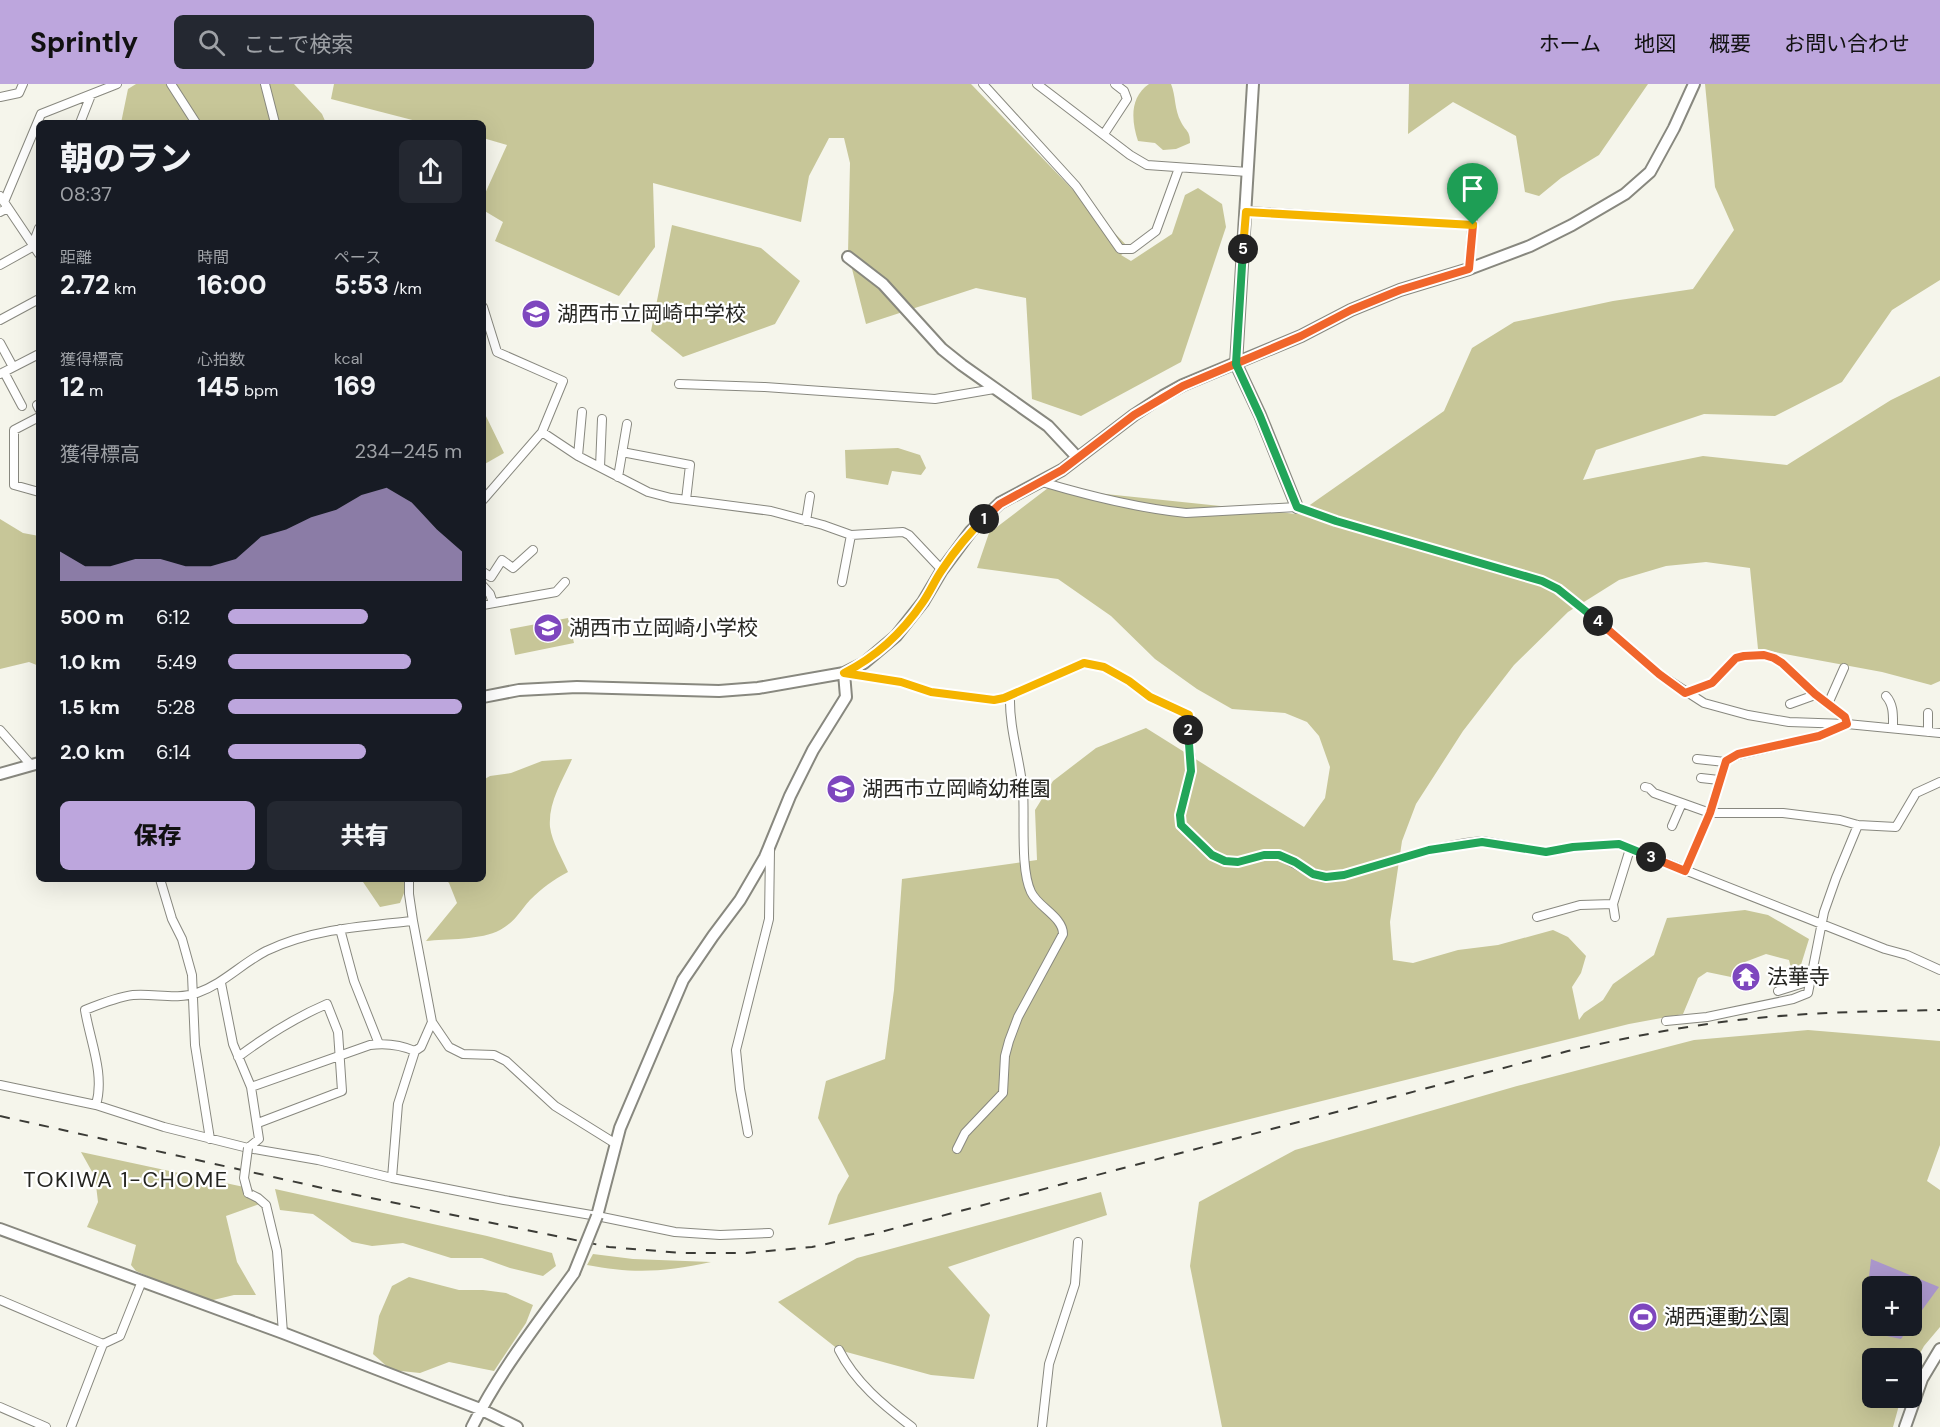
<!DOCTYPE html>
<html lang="ja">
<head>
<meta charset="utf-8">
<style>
  body { margin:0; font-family:"DM Sans","Noto Sans JP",sans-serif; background:#242831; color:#f1f3f6; height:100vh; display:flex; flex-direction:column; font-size:22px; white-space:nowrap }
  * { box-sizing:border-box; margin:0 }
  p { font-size:20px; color:#9ea1a6 }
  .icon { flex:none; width:33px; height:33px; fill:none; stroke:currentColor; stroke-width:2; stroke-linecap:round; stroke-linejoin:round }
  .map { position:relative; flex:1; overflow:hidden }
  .panel { position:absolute; left:36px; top:36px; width:450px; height:762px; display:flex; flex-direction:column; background:#171b24; border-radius:9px; box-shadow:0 6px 24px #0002 }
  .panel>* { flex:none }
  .buttons { position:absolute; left:1862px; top:1192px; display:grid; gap:12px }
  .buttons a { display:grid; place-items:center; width:60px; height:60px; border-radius:9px; background:#171b24; box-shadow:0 6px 24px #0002; font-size:30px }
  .pin { position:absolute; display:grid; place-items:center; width:51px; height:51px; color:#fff; margin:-62px -26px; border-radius:50% 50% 50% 0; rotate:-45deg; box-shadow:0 0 6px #0007 }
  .pin .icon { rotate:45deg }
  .km { position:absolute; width:30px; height:30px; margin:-15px; border-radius:50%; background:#222; color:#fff; font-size:16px; line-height:30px; text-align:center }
  .round { display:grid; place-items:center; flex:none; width:63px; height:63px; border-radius:9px; background:#242831 }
  .overview { display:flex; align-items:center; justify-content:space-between; height:102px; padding:0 24px }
  h1 { font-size:33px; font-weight:800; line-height:45px }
  .stats { display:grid; grid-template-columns:repeat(3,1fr); gap:9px; height:102px; padding:6px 24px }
  .stats div { display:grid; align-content:center }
  .stats b { font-size:26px; font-weight:800 }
  .stats small { font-size:16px; font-weight:400 }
  .stats p { font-size:16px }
  .chart { height:168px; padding:12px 24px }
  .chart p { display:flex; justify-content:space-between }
  .chart svg { width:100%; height:108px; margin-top:6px; fill:#bda6dd; opacity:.7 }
  .action { display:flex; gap:12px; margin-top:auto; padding:12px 24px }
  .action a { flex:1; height:69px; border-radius:9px; background:#bda6dd; color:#111; font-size:24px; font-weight:800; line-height:69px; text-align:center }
  .action a+a { background:#242831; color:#f1f3f6 }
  ul { padding:0 24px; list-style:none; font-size:20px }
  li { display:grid; grid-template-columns:96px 72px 1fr; align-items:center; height:45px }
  li i { height:15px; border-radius:8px; background:#bda6dd }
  header { display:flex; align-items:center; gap:36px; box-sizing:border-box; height:84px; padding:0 30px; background:#bda6dd; color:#111 }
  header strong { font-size:28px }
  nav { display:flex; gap:33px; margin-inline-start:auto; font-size:21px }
  .search { width:420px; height:54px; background:#242831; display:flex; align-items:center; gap:15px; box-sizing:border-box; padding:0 21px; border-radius:9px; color:#9ea1a6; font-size:22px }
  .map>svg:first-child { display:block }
  .green { fill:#c7c698; fill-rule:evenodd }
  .water { fill:#ab97cc }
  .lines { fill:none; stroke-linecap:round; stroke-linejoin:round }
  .street-casing { stroke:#88887f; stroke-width:10 }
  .secondary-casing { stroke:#88887f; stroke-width:14 }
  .street { stroke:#fff; stroke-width:8 }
  .secondary { stroke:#fff; stroke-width:10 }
  .rail { stroke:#3b3b36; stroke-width:2; stroke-dasharray:10 10; stroke-linecap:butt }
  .street-bridge-casing { stroke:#88887f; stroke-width:10; stroke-linecap:butt }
  .secondary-bridge-casing { stroke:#88887f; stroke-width:14; stroke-linecap:butt }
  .street-bridge { stroke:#fff; stroke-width:8 }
  .secondary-bridge { stroke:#fff; stroke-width:10 }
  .split-1-casing { stroke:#fff; stroke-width:12 }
  .split-2-casing { stroke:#fff; stroke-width:12 }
  .split-3-casing { stroke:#fff; stroke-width:12 }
  .split-4-casing { stroke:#fff; stroke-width:12 }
  .split-5-casing { stroke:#fff; stroke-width:12 }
  .split-6-casing { stroke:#fff; stroke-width:12 }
  .split-1 { stroke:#f0652b; stroke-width:8 }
  .split-2 { stroke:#f5b400; stroke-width:8 }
  .split-3 { stroke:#22a559; stroke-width:8 }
  .split-4 { stroke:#f0652b; stroke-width:8 }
  .split-5 { stroke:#22a559; stroke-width:8 }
  .split-6 { stroke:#f5b400; stroke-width:8 }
  .labels { text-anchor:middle; stroke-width:4.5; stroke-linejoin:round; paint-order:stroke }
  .poi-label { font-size:21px; fill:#252521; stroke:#fff; text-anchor:start }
  .neighbourhood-label { font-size:22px; letter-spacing:1.5px; fill:#252521; stroke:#fff }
</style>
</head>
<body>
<header>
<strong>Sprintly</strong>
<div class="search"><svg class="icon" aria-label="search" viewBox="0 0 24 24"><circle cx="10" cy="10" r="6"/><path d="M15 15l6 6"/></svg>ここで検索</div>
<nav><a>ホーム</a><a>地図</a><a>概要</a><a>お問い合わせ</a></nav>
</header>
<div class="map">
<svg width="1940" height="1343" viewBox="0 0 1940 1343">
  <rect width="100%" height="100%" fill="#f5f5eb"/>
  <path class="green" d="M136 0H294L322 30 326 39H121L128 5Z
    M334 0H971L1130 165 1121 171 1131 177 1172 150 1185 111 1198 104 1222 120 1226 143 1181 278 1081 332 1032 315 1026 214 976 204 866 240 848 169 850 79 844 54H829L809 92 801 138 653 99 655 163 619 212 495 157 503 138 483 126V114L507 61 483 54V39H424L331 15Z
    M1149 0H1171C1176 12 1174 25 1181 38 1186 48 1190 46 1190 59L1176 65 1163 66 1155 59 1138 57C1131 36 1130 13 1149 0Z
    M1409 0H1648L1599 71 1561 94 1539 112 1525 108 1516 52 1453 18 1408 50Z
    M1705 0H1940V196L1892 226 1842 298 1775 332 1704 330 1596 366 1583 396 1703 372 1787 381 1891 316 1940 292V597L1931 601 1882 588 1758 565 1750 484 1706 478 1666 482 1619 496 1568 528 1514 581 1463 647 1416 720 1402 757 1390 838 1393 876 1413 879 1458 866 1498 861 1553 846 1568 853 1586 872 1581 889 1572 903 1579 936 1584 929 1603 916 1613 900 1654 871 1667 834 1745 826 1768 831 1809 855 1795 900 1789 876 1766 870 1737 881 1731 893 1707 888 1698 894 1683 930 1629 940 828 1141 838 1111 849 1092 818 1034 826 997 885 975 894 906 902 795 1037 776 1035 726 1053 697 1096 664 1146 644 1304 743 1325 714 1330 683 1319 652 1307 638 1285 629 1232 625 1197 605 1155 575 1111 532 1058 495 977 484 989 449 1048 404 1297 430 1444 327 1472 264 1514 238 1613 217 1693 205 1734 146 1715 103Z
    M672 141 761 164 800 197 775 240 683 273 651 247Z
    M483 326 504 369 483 381Z
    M898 364 920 371 926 384 921 391 892 387 888 401 846 394 845 366Z
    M0 435 23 449 39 452V582L29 578 0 585Z
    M568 534 574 559 515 571 510 545Z
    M572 675C563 696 548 718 550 743 552 758 562 774 568 788 553 796 542 804 530 816 519 828 516 837 500 846 482 856 446 855 426 857L457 819 449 799 445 795H483V696L490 692 511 689 542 677Z
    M361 795H404V809L400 819 380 823Z
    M1808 946 1940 957V1061L1927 1097 1940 1106V1243L1924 1262 1911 1286V1275H1872V1314H1901L1893 1343H1222L1190 1182 1199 1118 1295 1066 1517 1002 1694 956ZM1872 1203H1911V1242H1872Z
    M81 1068 244 1103 262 1119 226 1132 237 1178 256 1211H234L205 1218 136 1187 131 1181 136 1161 87 1143 98 1118 95 1093Z
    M275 1105 487 1152 552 1169 556 1182 543 1192 510 1184 482 1174H451L403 1159 372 1162 352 1158 313 1130 280 1126Z
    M1101 1108 1107 1131 948 1183 990 1231 974 1295 931 1291 839 1266 778 1218 857 1174Z
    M593 1170 633 1175 711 1178C665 1188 633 1190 587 1181Z
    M409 1193 459 1206H483L506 1209 533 1221 526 1239 494 1287 449 1278 420 1289 391 1286 373 1270 379 1232 392 1202Z"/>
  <path class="water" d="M1871 1175 1939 1203 1911 1241V1203H1872V1242H1910L1901 1255 1863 1247Z"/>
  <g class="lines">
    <g class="street-casing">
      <path id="street" d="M171 0 196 39
        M265 0 275 39
        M983 0 1076 102 1120 165H1132L1156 147 1179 84
        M1037 0 1130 71 1147 81 1248 88
        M0 13 19 9 23 0
        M80 39 91 11
        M1104 50 1127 15 1124 7 1115 0
        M0 112 39 170
        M4 118 41 30 117 0
        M1246 127 1473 141
        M0 128 8 124
        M33 160 39 144
        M0 181 34 162
        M1469 185 1476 85
        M483 223 497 268 563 297 542 348 578 372
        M0 236 39 215
        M0 259 13 283
        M4 288 22 322
        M0 290 39 270
        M679 300 765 303 935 315 994 305
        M39 320 37 321 39 325
        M582 328 578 372 648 408 671 414 771 427 823 441 851 451 903 448 909 451 942 486
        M39 333 14 346V401L39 408
        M622 368 690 381 686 416
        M600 383 602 335
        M618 393 627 340
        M1042 398C1089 412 1137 424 1186 429L1297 423 1336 437 1542 497 1558 505 1577 519 1659 590 1704 619 1748 631 1789 638 1847 640 1940 649
        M483 416 542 348
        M806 437 810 412
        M483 488 491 493 502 476 513 484 533 466
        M842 498 851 451
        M483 502 490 510 493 519
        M483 521 556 508 565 498
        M844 589 901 598 931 608 994 616 1004 614 1084 579 1104 583 1129 597 1150 613 1189 631 1188 660 1191 673V687L1180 731 1181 741 1198 759 1212 771 1225 777 1238 778 1264 771H1279L1313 790 1326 793 1344 791 1429 766 1466 759 1482 757 1546 768 1573 763 1619 760 1885 865 1907 871 1940 886
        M1685 609 1712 599 1736 574 1744 572 1764 571 1774 574 1782 579 1815 611 1845 633 1847 640
        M1886 612C1894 621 1893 632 1893 644
        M1790 620 1815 611
        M1828 620 1844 584
        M1928 629V648
        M0 646 31 681
        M1697 675 1725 678
        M1701 694 1719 696
        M1645 703 1649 704 1654 709 1710 729H1783L1840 736 1858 741 1896 743 1916 709 1940 698
        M1672 742 1682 719
        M1685 787 1710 729 1726 677 1738 671 1819 652 1843 642
        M160 795 172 835 182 855 192 891 195 961 210 1055
        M409 795V810L413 837 432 938 449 963 463 970 494 971 506 977 555 1022 616 1060
        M1613 820 1615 833
        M1537 833 1580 821 1613 820 1630 765
        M340 845 354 897 379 960
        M221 899 233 960 251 1003 259 1055 248 1064
        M1778 907 1810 897
        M1666 937 1707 933 1793 915 1808 909 1824 828 1836 794 1858 741
        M238 973C266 952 294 934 327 920L338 948 342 1007 258 1039
        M0 1001 96 1021 164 1043 248 1064 318 1076 392 1094 504 1116 597 1132 675 1148 720 1151 769 1149
        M251 1003 370 961C384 959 401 961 415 967
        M96 1021C105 990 90 957 85 926 100 920 117 913 133 911 153 909 177 916 197 909 223 900 241 880 266 867 312 845 363 842 413 837
        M748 1049 740 1005 736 966 769 835 770 766
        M957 1065 965 1049 1003 1009 1005 972 1009 957 1018 933 1063 850C1063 833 1038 823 1031 808 1020 785 1025 733 1023 707 1020 675 1009 645 1010 612
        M392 1094 398 1020 415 967 421 963 432 938
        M248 1109 258 1114 266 1121 277 1167 283 1249
        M0 1216 103 1260
        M839 1266C855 1298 883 1321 912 1343
        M0 1323 46 1343
        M71 1343 103 1260 120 1252 142 1197
        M1042 1343 1049 1280 1075 1200 1078 1158"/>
    </g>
    <g class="secondary-casing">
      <path id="secondary" d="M1253 0 1236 280 1260 331 1297 423
        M848 173 883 200 942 265 962 281 1048 342 1077 373
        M483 613 519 606 577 603 719 607 758 604 844 589 864 579 896 552 923 518 942 486 971 447 1000 419 1062 386 1134 331 1163 312 1183 301 1301 252 1351 226 1400 206 1469 185 1530 162 1572 141 1625 110 1650 88 1674 44 1694 0
        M0 690 39 679
        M597 1132 620 1044 683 896 713 852 740 816 765 773 790 712 813 666 846 613 844 589
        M0 1145 283 1249 480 1325 517 1343
        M472 1343C499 1288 538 1239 574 1189
        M1905 1343 1922 1295 1940 1265"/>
    </g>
    <use href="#street" class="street"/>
    <use href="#secondary" class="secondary"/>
    <path class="rail" d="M0 1032 327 1105 609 1163 682 1169H746L812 1163 873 1150 1568 967C1630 953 1693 940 1757 934 1818 928 1879 927 1940 926"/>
    <g class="street-bridge-casing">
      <path id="street-bridge" d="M248 1109 244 1094 248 1064"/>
    </g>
    <g class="secondary-bridge-casing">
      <path id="secondary-bridge" d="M574 1189 597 1132"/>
    </g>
    <use href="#street-bridge" class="street-bridge"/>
    <use href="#secondary-bridge" class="secondary-bridge"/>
  </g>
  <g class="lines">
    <g class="split-1-casing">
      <path id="split-1" d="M984 435 1000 420 1062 386 1134 331 1183 302 1301 252 1351 226 1400 206 1469 185 1473 141"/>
    </g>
    <g class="split-2-casing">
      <path id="split-2" d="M984 435C968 450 954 468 942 486 935 496 930 508 923 518 902 549 876 573 844 589L901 598 931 608 994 616 1004 614 1084 579 1104 583 1129 597 1150 613 1189 631 1188 646"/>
    </g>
    <g class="split-3-casing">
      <path id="split-3" d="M1188 646 1191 687 1180 731 1181 741 1212 771 1225 777 1238 778 1264 771H1279L1295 778 1313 790 1326 793 1344 791 1429 766 1482 758 1546 768 1573 763 1619 760 1651 773"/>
    </g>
    <g class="split-4-casing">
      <path id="split-4" d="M1598 537 1659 590 1685 609 1712 599 1736 574 1744 572 1764 571 1774 574 1782 579 1815 610 1845 633 1847 640 1819 652 1738 670 1726 677 1710 729 1685 787 1651 773"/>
    </g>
    <g class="split-5-casing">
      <path id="split-5" d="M1243 165 1236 280 1260 332 1297 423 1336 437 1542 497 1558 505 1598 537"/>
    </g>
    <g class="split-6-casing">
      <path id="split-6" d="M1243 165 1246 128 1473 141"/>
    </g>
    <use href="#split-1" class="split-1"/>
    <use href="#split-2" class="split-2"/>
    <use href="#split-3" class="split-3"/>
    <use href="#split-4" class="split-4"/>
    <use href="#split-5" class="split-5"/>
    <use href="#split-6" class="split-6"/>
  </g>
  <defs>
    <g id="school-disc" transform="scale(1.5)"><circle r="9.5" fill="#7e47be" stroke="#fff"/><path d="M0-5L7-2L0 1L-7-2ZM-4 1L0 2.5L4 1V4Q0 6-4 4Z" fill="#fff"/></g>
    <g id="temple-disc" transform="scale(1.5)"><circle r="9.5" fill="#7e47be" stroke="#fff"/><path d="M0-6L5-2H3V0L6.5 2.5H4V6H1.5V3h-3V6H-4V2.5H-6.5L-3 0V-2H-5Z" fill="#fff"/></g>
    <g id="stadium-disc" transform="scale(1.5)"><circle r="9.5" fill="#7e47be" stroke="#fff"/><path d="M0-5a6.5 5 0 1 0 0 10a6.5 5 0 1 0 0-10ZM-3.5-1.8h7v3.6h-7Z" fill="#fff"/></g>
  </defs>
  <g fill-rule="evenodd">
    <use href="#school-disc" x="536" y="230"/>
    <use href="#school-disc" x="548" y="544"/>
    <use href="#school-disc" x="841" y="705"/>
    <use href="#temple-disc" x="1746" y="893"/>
    <use href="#stadium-disc" x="1643" y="1233"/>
  </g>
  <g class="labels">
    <g class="poi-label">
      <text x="557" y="237">湖西市立岡崎中学校</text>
      <text x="569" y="551">湖西市立岡崎小学校</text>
      <text x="862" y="712">湖西市立岡崎幼稚園</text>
      <text x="1767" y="900">法華寺</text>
      <text x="1664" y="1240">湖西運動公園</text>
    </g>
    <g class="neighbourhood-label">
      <text x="126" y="1103">TOKIWA 1-CHOME</text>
    </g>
  </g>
</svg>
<div class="buttons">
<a>+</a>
<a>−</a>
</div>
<div class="pin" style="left:1473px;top:141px;background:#1e9e55"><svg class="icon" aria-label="arrive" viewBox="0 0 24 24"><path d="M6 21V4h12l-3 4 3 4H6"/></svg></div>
<b class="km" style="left:984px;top:435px">1</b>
<b class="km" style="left:1188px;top:646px">2</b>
<b class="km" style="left:1651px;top:773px">3</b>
<b class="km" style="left:1598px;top:537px">4</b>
<b class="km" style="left:1243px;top:165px">5</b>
<section class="panel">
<div class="overview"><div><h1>朝のラン</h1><p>08:37</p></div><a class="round"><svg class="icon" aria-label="share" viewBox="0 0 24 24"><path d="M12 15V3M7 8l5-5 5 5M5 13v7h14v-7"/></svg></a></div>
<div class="stats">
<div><p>距離</p><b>2.72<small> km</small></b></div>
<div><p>時間</p><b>16:00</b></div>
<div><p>ペース</p><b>5:53<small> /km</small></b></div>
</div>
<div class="stats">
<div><p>獲得標高</p><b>12<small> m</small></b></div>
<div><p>心拍数</p><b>145<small> bpm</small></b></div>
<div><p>kcal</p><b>169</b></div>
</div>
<div class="chart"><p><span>獲得標高</span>234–245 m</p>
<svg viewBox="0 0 160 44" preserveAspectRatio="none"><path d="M0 44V32L10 38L20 38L30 35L40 35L50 38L60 38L70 35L80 26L90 23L100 18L110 15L120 9L130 6L140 12L150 23L160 32V44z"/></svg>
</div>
<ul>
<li><b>500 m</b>6:12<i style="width:60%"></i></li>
<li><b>1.0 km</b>5:49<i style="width:78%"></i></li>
<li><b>1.5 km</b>5:28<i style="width:100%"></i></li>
<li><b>2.0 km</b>6:14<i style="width:59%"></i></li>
</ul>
<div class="action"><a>保存</a><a>共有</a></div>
</section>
</div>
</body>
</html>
